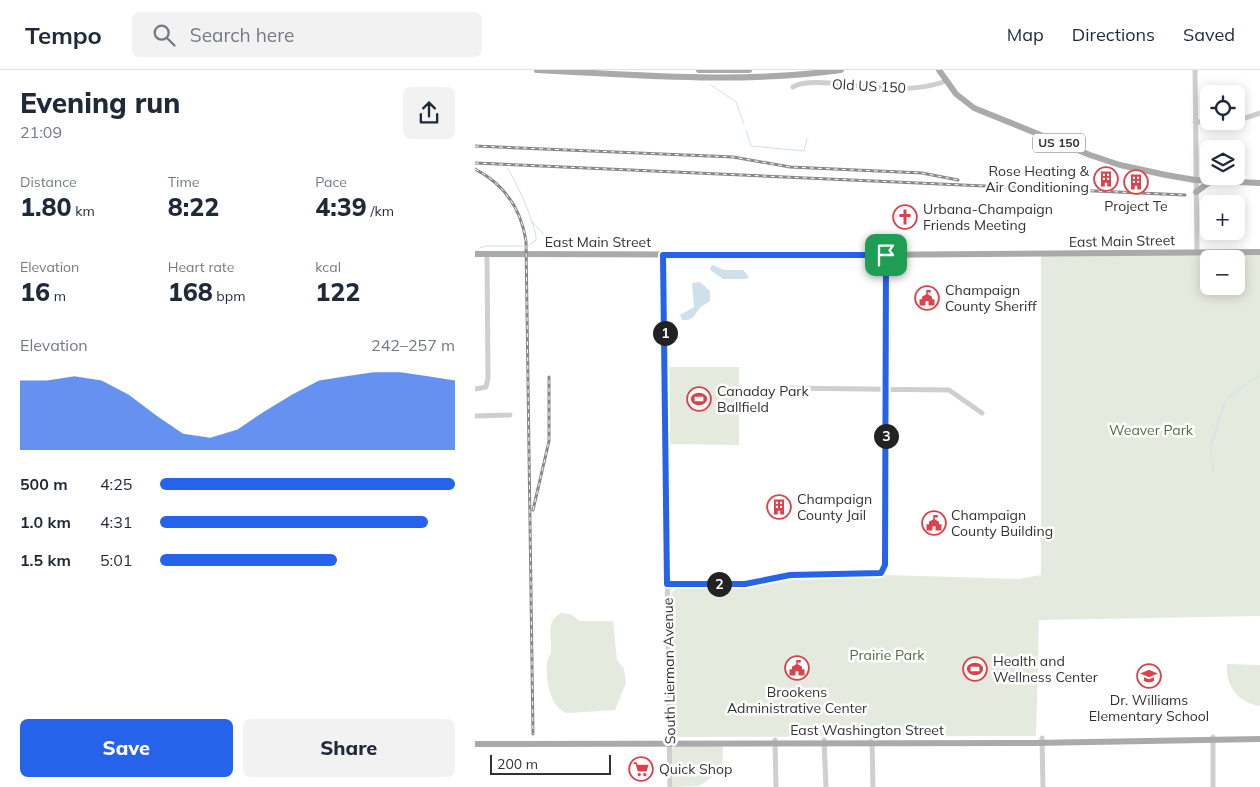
<!DOCTYPE html>
<html lang="en">
<head>
<meta charset="utf-8">
<style>
  body { margin:0; font-family:Mulish,sans-serif; background:#f2f2f3; color:#1f2937; height:100vh; display:flex; flex-direction:column; font-size:19px; white-space:nowrap }
  * { box-sizing:border-box; margin:0 }
  p { font-size:16px; color:#747a83 }
  .icon { flex:none; width:28px; height:28px; fill:none; stroke:currentColor; stroke-width:2; stroke-linecap:round; stroke-linejoin:round }
  .map { position:relative; flex:1; overflow:hidden }
  .panel { display:flex; flex-direction:column; background:#fff; width:475px }
  .panel>* { flex:none }
  .tools { position:absolute; left:725px; top:15px; display:grid; gap:10px }
  .tools a { display:grid; place-items:center; width:45px; height:45px; border-radius:8px; background:#fff; box-shadow:0 2px 12px #0003; font-size:25px }
  .scale { position:absolute; left:15px; bottom:12px; width:121px; box-sizing:border-box; padding-left:5px; border:2px solid #323232; border-top:0; font-size:14px; line-height:18px; white-space:nowrap; color:#323232; -webkit-text-stroke:4px #fff; paint-order:stroke }
  .pin { position:absolute; display:grid; place-items:center; width:42px; height:42px; color:#fff; margin:-21px; border-radius:10px; box-shadow:0 2px 8px #0006 }
  .km { position:absolute; width:25px; height:25px; margin:-12px; border-radius:50%; background:#222; color:#fff; font-size:14px; line-height:25px; text-align:center }
  .round { display:grid; place-items:center; flex:none; width:52px; height:52px; border-radius:8px; background:#f2f2f3 }
  .overview { display:flex; align-items:center; justify-content:space-between; height:85px; padding:0 20px }
  h1 { font-size:28px; font-weight:800; line-height:38px }
  .metrics { display:grid; grid-template-columns:repeat(3,1fr); gap:8px; height:85px; padding:5px 20px }
  .metrics div { display:grid; align-content:center }
  .metrics b { font-size:25px; font-weight:800 }
  .metrics small { font-size:14px; font-weight:400 }
  .metrics p { font-size:14px }
  .chart { height:140px; padding:10px 20px }
  .chart p { display:flex; justify-content:space-between }
  .chart svg { width:100%; height:90px; margin-top:5px; fill:#2563eb; opacity:.7 }
  .primary-button { display:flex; gap:10px; margin-top:auto; padding:10px 20px }
  .primary-button a { flex:1; height:58px; border-radius:8px; background:#2563eb; color:#fff; font-size:20px; font-weight:800; line-height:58px; text-align:center }
  .primary-button a+a { background:#f2f2f3; color:#1f2937 }
  ul { padding:0 20px; list-style:none; font-size:16px }
  li { display:grid; grid-template-columns:80px 60px 1fr; align-items:center; height:38px }
  li i { height:12px; border-radius:6px; background:#2563eb }
  header { display:flex; align-items:center; gap:30px; box-sizing:border-box; height:70px; padding:0 25px; background:#fff; border-bottom:1px solid #e0e1e3 }
  header strong { font-size:24px }
  nav { display:flex; gap:28px; margin-inline-start:auto; font-size:18px }
  .search { width:350px; height:45px; background:#f2f2f3; display:flex; align-items:center; gap:12px; box-sizing:border-box; padding:0 18px; border-radius:8px; color:#747a83; font-size:19px }
  main { display:flex; flex:1; min-height:0 }
  .map>svg:first-child { display:block }
  .green { fill:#e5eade; fill-rule:evenodd }
  .water { fill:#cfe0eb }
  .lines { fill:none; stroke-linecap:round; stroke-linejoin:round }
  .stream { stroke:#cfe0eb; stroke-width:1 }
  .minor { stroke:#cfcfcf; stroke-width:5 }
  .major { stroke:#aaa; stroke-width:6 }
  .rail-casing { stroke:#878787; stroke-width:3 }
  .rail { stroke:#fff; stroke-width:1; stroke-dasharray:4; stroke-linecap:butt }
  .route-casing { stroke:#fff; stroke-width:10 }
  .route { stroke:#2563eb; stroke-width:6 }
  .labels { text-anchor:middle; stroke-width:5; stroke-linejoin:round; paint-order:stroke }
  .shield { fill:#fff; stroke:#707070; stroke-width:1 }
  .shield-label { font-size:12px; font-weight:bold; fill:#323232 }
  .street-label { font-size:14px; fill:#323232; stroke:#fff }
  .poi-label { font-size:14px; fill:#323232; stroke:#fff; text-anchor:start }
  .park-label { font-size:14px; fill:#556c41; stroke:#fff }
</style>
</head>
<body>
<header>
<strong>Tempo</strong>
<div class="search"><svg class="icon" aria-label="search" viewBox="0 0 24 24"><circle cx="10" cy="10" r="6"/><path d="M15 15l6 6"/></svg>Search here</div>
<nav><a>Map</a><a>Directions</a><a>Saved</a></nav>
</header>
<main>
<section class="panel">
<div class="overview"><div><h1>Evening run</h1><p>21:09</p></div><a class="round"><svg class="icon" aria-label="share" viewBox="0 0 24 24"><path d="M12 15V3M7 8l5-5 5 5M5 13v7h14v-7"/></svg></a></div>
<div class="metrics">
<div><p>Distance</p><b>1.80<small> km</small></b></div>
<div><p>Time</p><b>8:22</b></div>
<div><p>Pace</p><b>4:39<small> /km</small></b></div>
</div>
<div class="metrics">
<div><p>Elevation</p><b>16<small> m</small></b></div>
<div><p>Heart rate</p><b>168<small> bpm</small></b></div>
<div><p>kcal</p><b>122</b></div>
</div>
<div class="chart"><p><span>Elevation</span>242–257 m</p>
<svg viewBox="0 0 160 44" preserveAspectRatio="none"><path d="M0 44V10L10 10L20 8L30 10L40 17L50 27L60 36L70 38L80 34L90 25L100 17L110 10L120 8L130 6L140 6L150 8L160 10V44z"/></svg>
</div>
<ul>
<li><b>500 m</b>4:25<i style="width:100%"></i></li>
<li><b>1.0 km</b>4:31<i style="width:91%"></i></li>
<li><b>1.5 km</b>5:01<i style="width:60%"></i></li>
</ul>
<div class="primary-button"><a>Save</a><a>Share</a></div>
</section>
<div class="map">
<svg width="785" height="717" viewBox="0 0 785 717">
  <rect width="100%" height="100%" fill="#fff"/>
  <path class="green" d="M785 183V546L564 550 561 666 203 667 197 663 196 524 202 517 277 516 318 508 412 505 544 509 566 505V184ZM734 189H761V216H734Z
    M192 297H264V375L192 374Z
    M86 543 95 544 105 551H138L142 590 149 599 151 613 140 640 92 643C74 637 71 609 72 592 73 588 76 585 76 581 77 566 70 552 86 543Z
    M752 594 785 595V636C764 633 750 616 752 594Z
    M200 676H248L247 700 224 716 198 717 197 679Z"/>
  <path class="water" d="M238 195 249 200H268L274 207 271 209H248L235 200 236 196Z
    M225 212 235 221V231C233 233 230 234 227 236 219 243 221 251 207 250L205 245 219 237 217 213Z"/>
  <g class="lines">
    <path class="stream" d="M236 15 261 32 269 54
      M271 60 276 76 329 81 332 68
      M32 98C40 108 62 157 61 170L54 175
      M57 151 79 177
      M5 178 11 176H48
      M736 391V375L751 329 785 305
      M737 393 738 401"/>
    <path class="minor" d="M720 0 722 182
      M318 17C332 7 387 17 406 18 428 19 450 19 471 11
      M761 51 785 43
      M720 52 759 51
      M188 185 195 717
      M307 318 474 320 507 343
      M0 319 11 317 13 308 12 184
      M0 346 35 345
      M193 513 270 514 315 505 404 504 410 498 411 185
      M738 667V717
      M567 668 568 717
      M300 670 301 717
      M349 670 351 717
      M397 670 398 717"/>
    <path class="major" d="M62 0C164 5 265 14 366 0
      M224 0H274
      M464 0 481 24 499 38 615 85 645 95 691 105 720 110 785 113
      M721 122 736 111
      M0 184 381 185 785 182
      M0 674 558 673 785 669"/>
    <g class="rail-casing">
      <path id="rail" d="M0 76 258 87 315 97 447 103 483 110
        M0 93 710 125
        M0 99C29 114 46 139 51 171L58 664
        M58 440 74 371V307"/>
    </g>
    <use href="#rail" class="rail"/>
  </g>
  <g class="lines">
    <g class="route-casing">
      <path id="route" d="M188 185H411L410 495 406 503 315 505 270 514H192Z"/>
    </g>
    <use href="#route" class="route"/>
  </g>
  <defs>
    <g id="building-ring" transform="scale(1.25)"><circle r="9.5" fill="#fff" stroke="#db424c" stroke-width="1.5"/><path d="M-4-6H4V6H1V3H-1V6H-4ZM-2.5-4.3h1.7v1.8h-1.7ZM.8-4.3h1.7v1.8H.8ZM-2.5-1h1.7V.8h-1.7ZM.8-1h1.7V.8H.8Z" fill="#db424c"/></g>
    <g id="church-ring" transform="scale(1.25)"><circle r="9.5" fill="#fff" stroke="#db424c" stroke-width="1.5"/><path d="M-1.2-6h2.4v3.5h3.3v2.4h-3.3V6h-2.4V-.1h-3.3v-2.4h3.3Z" fill="#db424c"/></g>
    <g id="civic-ring" transform="scale(1.25)"><circle r="9.5" fill="#fff" stroke="#db424c" stroke-width="1.5"/><path d="M-.6-6.5H3V-4.5H.6V-3L4-1V1h2V6H-6V1h2V-1L-.6-3ZM-1.2 2.5V6h2.4V2.5Z" fill="#db424c"/></g>
    <g id="stadium-ring" transform="scale(1.25)"><circle r="9.5" fill="#fff" stroke="#db424c" stroke-width="1.5"/><path d="M0-5a6.5 5 0 1 0 0 10a6.5 5 0 1 0 0-10ZM-3.5-1.8h7v3.6h-7Z" fill="#db424c"/></g>
    <g id="school-ring" transform="scale(1.25)"><circle r="9.5" fill="#fff" stroke="#db424c" stroke-width="1.5"/><path d="M0-5L7-2L0 1L-7-2ZM-4 1L0 2.5L4 1V4Q0 6-4 4Z" fill="#db424c"/></g>
    <g id="supermarket-ring" transform="scale(1.25)"><circle r="9.5" fill="#fff" stroke="#db424c" stroke-width="1.5"/><path d="M-6-5.5h2.5l.6 2H6L4.5 2H-2.5L-4.4-4H-6ZM-1.5 3.2a1.3 1.3 0 1 0 .1 0ZM3 3.2a1.3 1.3 0 1 0 .1 0Z" fill="#db424c"/></g>
  </defs>
  <g fill-rule="evenodd">
    <use href="#building-ring" x="631" y="109"/>
    <use href="#building-ring" x="661" y="112"/>
    <use href="#church-ring" x="430" y="147"/>
    <use href="#civic-ring" x="452" y="228"/>
    <use href="#stadium-ring" x="224" y="329"/>
    <use href="#building-ring" x="304" y="437"/>
    <use href="#civic-ring" x="459" y="453"/>
    <use href="#civic-ring" x="322" y="598"/>
    <use href="#stadium-ring" x="500" y="599"/>
    <use href="#school-ring" x="674" y="606"/>
    <use href="#supermarket-ring" x="166" y="699"/>
  </g>
  <g class="labels">
    <rect class="shield" x="558" y="63.5" width="52" height="19" rx="4"/>
    <g class="shield-label">
      <text x="584" y="77">US 150</text>
    </g>
    <g class="street-label">
      <text transform="translate(394 16) rotate(3)" y="5">Old US 150</text>
      <text transform="translate(647 171) rotate(-1)" y="5">East Main Street</text>
      <text x="123" y="177">East Main Street</text>
      <text transform="translate(194 601) rotate(-91)" y="5">South Lierman Avenue</text>
      <text x="392" y="665">East Washington Street</text>
    </g>
    <g class="poi-label">
      <text x="614" y="106" text-anchor="end">Rose Heating &amp;<tspan x="614" dy="16">Air Conditioning</tspan></text>
      <text x="661" y="141" text-anchor="middle">Project Te</text>
      <text x="448" y="144">Urbana-Champaign<tspan x="448" dy="16">Friends Meeting</tspan></text>
      <text x="470" y="225">Champaign<tspan x="470" dy="16">County Sheriff</tspan></text>
      <text x="242" y="326">Canaday Park<tspan x="242" dy="16">Ballfield</tspan></text>
      <text x="322" y="434">Champaign<tspan x="322" dy="16">County Jail</tspan></text>
      <text x="476" y="450">Champaign<tspan x="476" dy="16">County Building</tspan></text>
      <text x="518" y="596">Health and<tspan x="518" dy="16">Wellness Center</tspan></text>
      <text x="322" y="627" text-anchor="middle">Brookens<tspan x="322" dy="16">Administrative Center</tspan></text>
      <text x="674" y="635" text-anchor="middle">Dr. Williams<tspan x="674" dy="16">Elementary School</tspan></text>
      <text x="184" y="704">Quick Shop</text>
    </g>
    <g class="park-label">
      <text x="676" y="365">Weaver Park</text>
      <text x="412" y="590">Prairie Park</text>
    </g>
  </g>
</svg>
<div class="tools">
<a><svg class="icon" aria-label="locate" viewBox="0 0 24 24"><circle cx="12" cy="12" r="6"/><path d="M12 2v4M12 18v4M2 12h4M18 12h4"/></svg></a>
<a><svg class="icon" aria-label="layers" viewBox="0 0 24 24"><path d="M12 4l9 5-9 5-9-5zM3 14l9 5 9-5"/></svg></a>
<a>+</a>
<a>−</a>
</div>
<div class="scale">200 m</div>
<div class="pin" style="left:411px;top:185px;background:#1e9e55"><svg class="icon" aria-label="arrive" viewBox="0 0 24 24"><path d="M6 21V4h12l-3 4 3 4H6"/></svg></div>
<b class="km" style="left:190px;top:263px">1</b>
<b class="km" style="left:244px;top:514px">2</b>
<b class="km" style="left:411px;top:366px">3</b>
</div>
</main>
</body>
</html>
